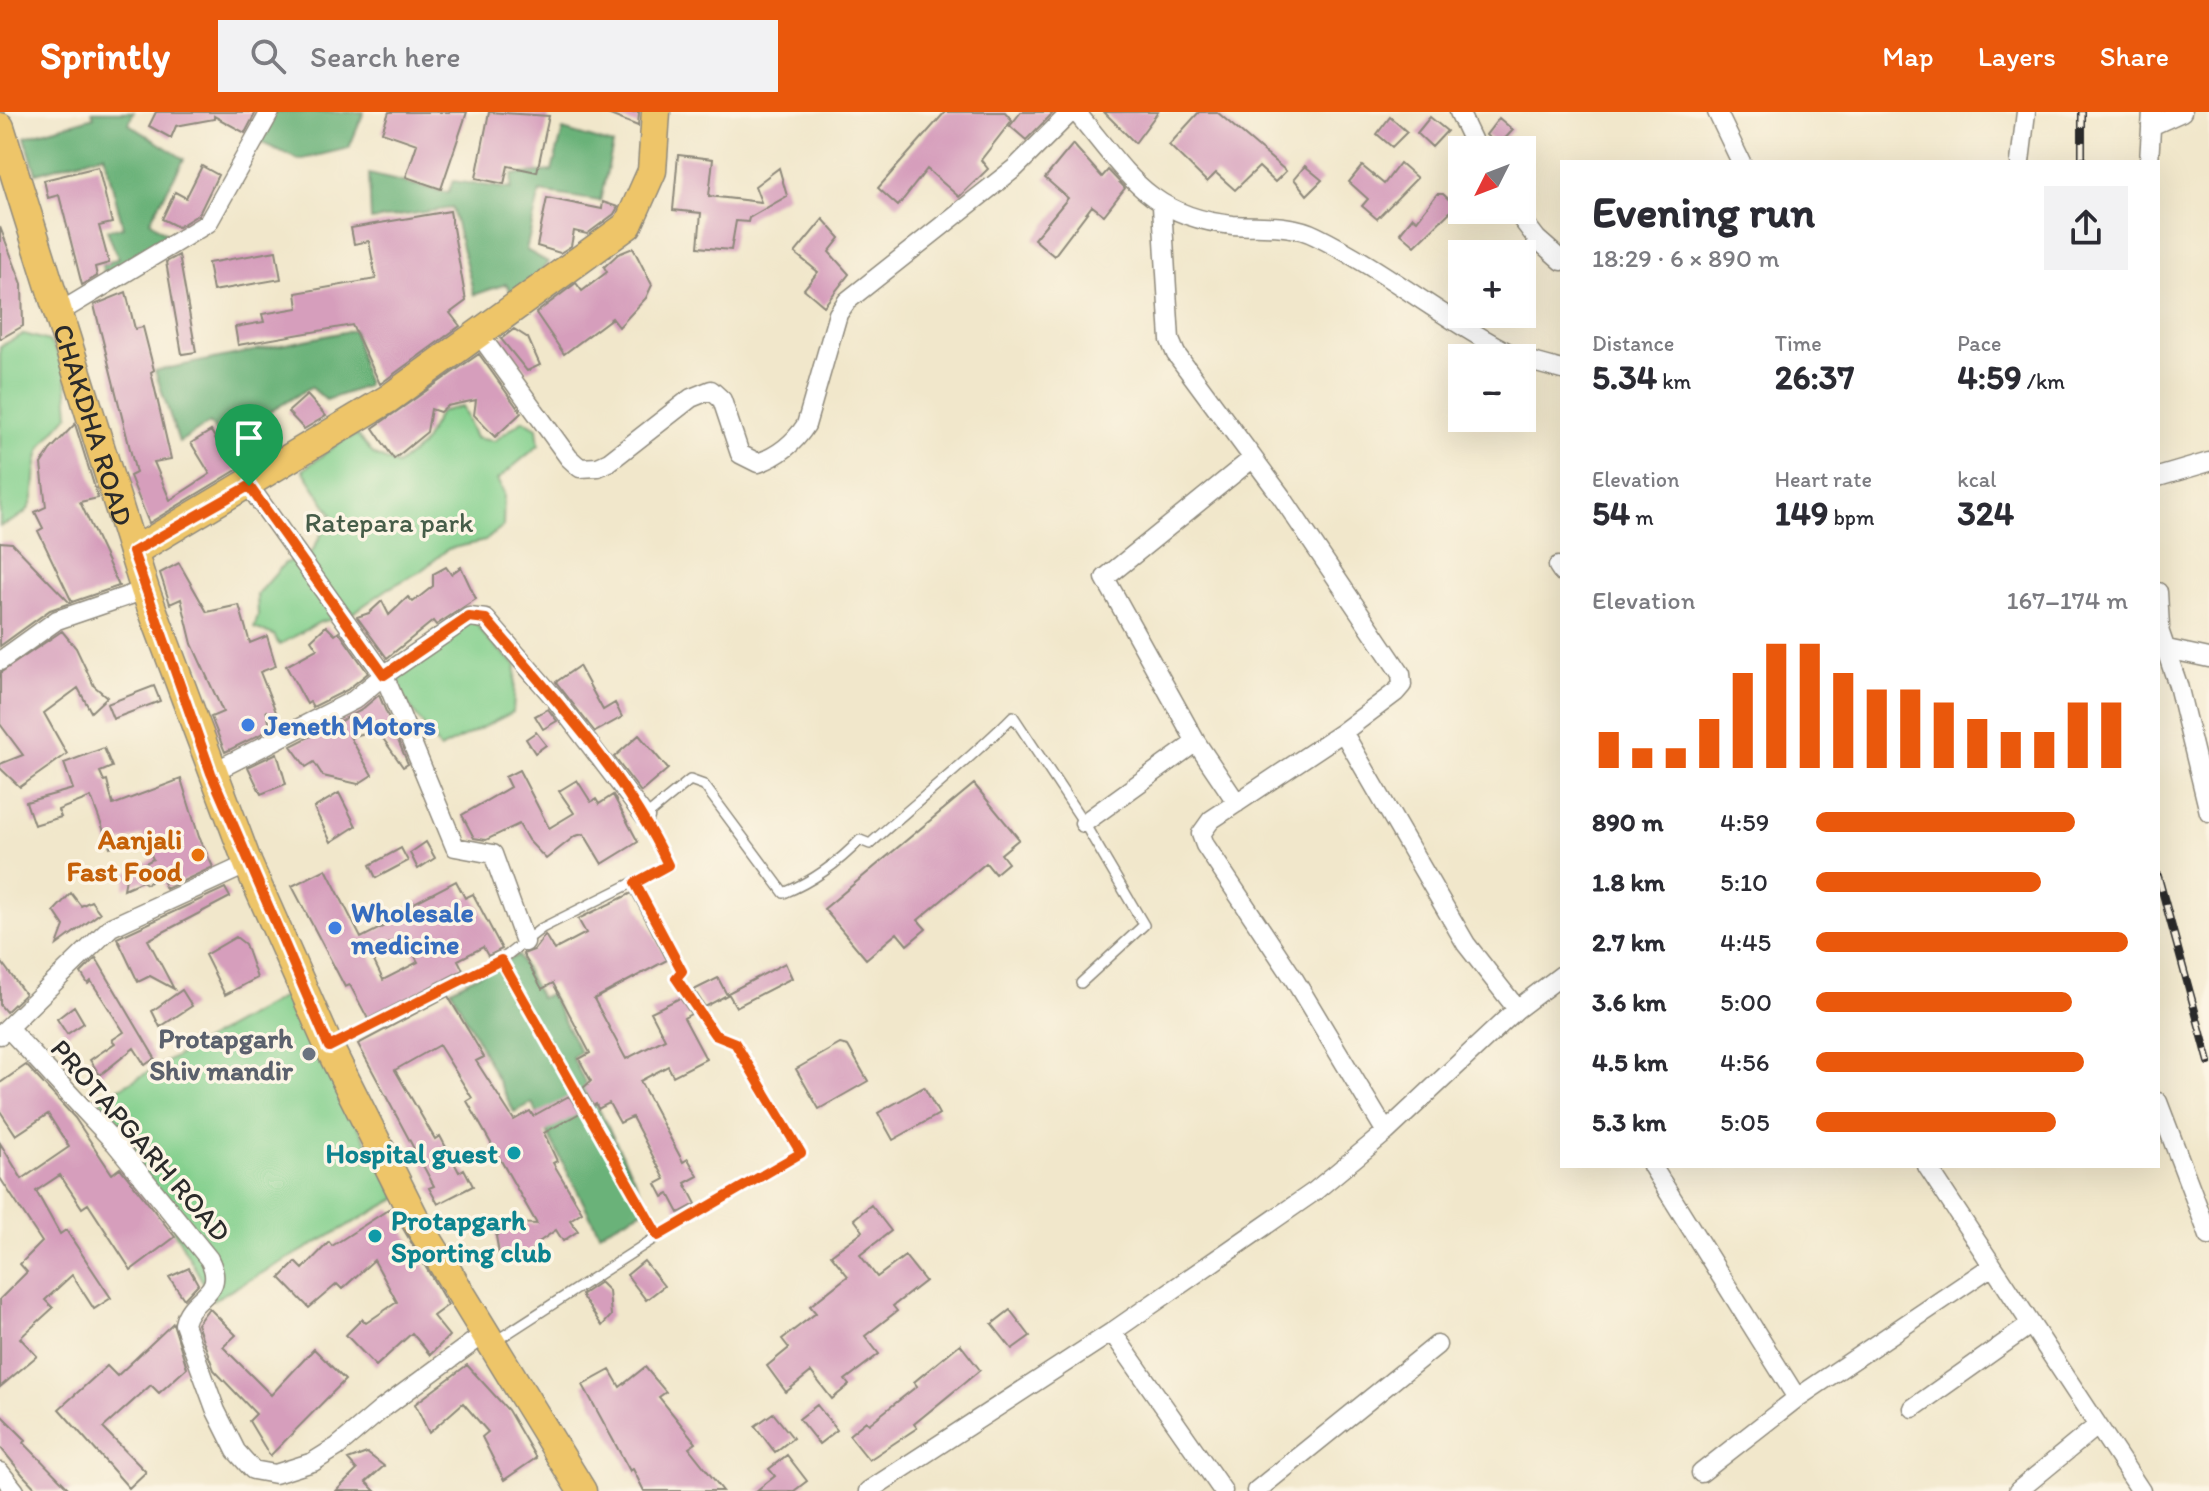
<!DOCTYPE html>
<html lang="en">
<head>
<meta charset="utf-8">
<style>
  body { margin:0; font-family:Itim,sans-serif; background:#f2f2f3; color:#2b2b33; height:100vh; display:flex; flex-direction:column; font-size:30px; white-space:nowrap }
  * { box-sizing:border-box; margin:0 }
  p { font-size:26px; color:#7c7c81 }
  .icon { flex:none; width:44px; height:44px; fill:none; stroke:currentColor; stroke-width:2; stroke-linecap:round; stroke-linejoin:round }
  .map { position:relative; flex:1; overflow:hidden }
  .details { position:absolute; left:1560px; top:48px; width:600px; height:1008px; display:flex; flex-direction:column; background:#fff; border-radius:0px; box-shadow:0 8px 32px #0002 }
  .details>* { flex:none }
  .needle { width:52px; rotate:228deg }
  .controls { position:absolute; left:1448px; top:24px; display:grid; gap:16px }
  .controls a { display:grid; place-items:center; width:88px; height:88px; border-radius:0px; background:#fff; box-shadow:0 8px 32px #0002; font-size:40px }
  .pin { position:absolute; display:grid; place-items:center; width:68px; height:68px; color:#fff; margin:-82px -34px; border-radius:50% 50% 50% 0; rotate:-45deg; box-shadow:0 0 8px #0007 }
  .pin .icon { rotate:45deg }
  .round { display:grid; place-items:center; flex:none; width:84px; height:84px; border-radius:0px; background:#f2f2f3 }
  .headline { display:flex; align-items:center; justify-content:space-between; height:136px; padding:0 32px }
  h1 { font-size:44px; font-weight:700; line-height:60px }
  .metrics { display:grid; grid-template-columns:repeat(3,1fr); gap:12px; height:136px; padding:8px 32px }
  .metrics div { display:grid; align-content:center }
  .metrics b { font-size:34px; font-weight:700 }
  .metrics small { font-size:22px; font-weight:400 }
  .metrics p { font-size:22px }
  .chart { height:224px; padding:16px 32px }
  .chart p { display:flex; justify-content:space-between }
  .chart svg { width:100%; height:144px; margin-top:8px; stroke:#ea580c; stroke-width:6 }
  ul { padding:0 32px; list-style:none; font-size:26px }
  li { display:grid; grid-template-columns:128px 96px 1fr; align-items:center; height:60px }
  li i { height:20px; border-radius:10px; background:#ea580c }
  header { display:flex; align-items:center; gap:48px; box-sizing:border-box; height:112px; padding:0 40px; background:#ea580c; color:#fff }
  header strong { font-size:38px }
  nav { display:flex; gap:44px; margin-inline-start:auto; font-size:28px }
  .search { width:560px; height:72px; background:#f2f2f3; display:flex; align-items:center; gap:20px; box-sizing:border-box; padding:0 28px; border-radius:0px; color:#7c7c81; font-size:30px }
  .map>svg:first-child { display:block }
  .green { fill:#84d08e; stroke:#587e5c; stroke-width:2 }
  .forest { fill:#6bb279; stroke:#4b6e52; stroke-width:2 }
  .building { fill:#d69ebc; fill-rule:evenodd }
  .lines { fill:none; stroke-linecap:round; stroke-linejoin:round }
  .lane-casing { stroke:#8e897b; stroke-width:12 }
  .street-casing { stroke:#8e897b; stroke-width:21 }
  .primary-casing { stroke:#8e897b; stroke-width:31 }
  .lane { stroke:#fff; stroke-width:9 }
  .street { stroke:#fff; stroke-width:18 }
  .primary { stroke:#eec569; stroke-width:28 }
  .rail-casing { stroke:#2b2b2b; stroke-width:8 }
  .rail { stroke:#fcf5e5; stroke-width:5; stroke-dasharray:15; stroke-linecap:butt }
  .route-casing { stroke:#fff; stroke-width:16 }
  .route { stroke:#ea580c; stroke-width:10 }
  .shop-dot { fill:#3f7fe0; stroke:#fcf5e5; stroke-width:3 }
  .food-dot { fill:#e8710a; stroke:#fcf5e5; stroke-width:3 }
  .worship-dot { fill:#6b7280; stroke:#fcf5e5; stroke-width:3 }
  .culture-dot { fill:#0f9aa8; stroke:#fcf5e5; stroke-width:3 }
  .labels { text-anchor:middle; stroke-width:7; stroke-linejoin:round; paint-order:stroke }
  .street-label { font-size:28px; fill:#2b2b2b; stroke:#fcf5e5 }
  .park-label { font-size:28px; fill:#465d49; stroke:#fcf5e5 }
  .shop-label { font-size:28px; font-weight:bold; fill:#366cbe; stroke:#fcf5e5; text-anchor:start }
  .food-label { font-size:28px; font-weight:bold; fill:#c56008; stroke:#fcf5e5; text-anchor:end }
  .worship-label { font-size:28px; font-weight:bold; fill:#5b616d; stroke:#fcf5e5; text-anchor:end }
  .culture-label { font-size:28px; font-weight:bold; fill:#0d838f; stroke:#fcf5e5; text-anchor:end }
</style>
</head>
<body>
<header>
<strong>Sprintly</strong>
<div class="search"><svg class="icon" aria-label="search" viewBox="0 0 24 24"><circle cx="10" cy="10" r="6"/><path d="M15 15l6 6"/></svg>Search here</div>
<nav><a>Map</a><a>Layers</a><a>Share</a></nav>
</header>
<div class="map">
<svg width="2209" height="1379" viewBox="0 0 2209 1379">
  <rect width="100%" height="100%" fill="#fcf5e5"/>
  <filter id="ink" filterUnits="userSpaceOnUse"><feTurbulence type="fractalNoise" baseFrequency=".0125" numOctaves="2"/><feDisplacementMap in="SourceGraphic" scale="16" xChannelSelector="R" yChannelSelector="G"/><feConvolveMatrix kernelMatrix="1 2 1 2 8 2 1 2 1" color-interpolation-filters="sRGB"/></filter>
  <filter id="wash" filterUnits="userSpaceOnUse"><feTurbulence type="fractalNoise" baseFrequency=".006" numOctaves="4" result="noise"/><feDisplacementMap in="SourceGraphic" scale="32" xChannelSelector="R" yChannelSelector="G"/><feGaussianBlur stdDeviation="1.8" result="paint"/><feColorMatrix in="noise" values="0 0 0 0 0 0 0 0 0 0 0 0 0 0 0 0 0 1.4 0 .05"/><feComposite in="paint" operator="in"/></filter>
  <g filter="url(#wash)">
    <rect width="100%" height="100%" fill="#f1e7cb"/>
    <path class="green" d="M24 222 49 229 65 253 69 302C60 314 42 329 39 343 28 381 47 397 0 414V234Z
      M462 294 475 326 494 329 523 308 537 316 539 333 497 368 504 381 503 414 485 429 448 437 421 459 389 476 350 503 320 510 279 533 274 523 254 516 258 503 257 483 285 451 312 440 332 402 303 358 340 330 357 323 374 343 397 353 422 333 440 300Z
      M471 504 489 529 516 553 513 600 440 637 393 571 392 558Z
      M285 884 398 1086 213 1188 100 987Z"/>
    <path class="forest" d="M92 0H133L129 12 184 47 150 109 167 122 125 170 108 176 102 154 118 146 107 118 123 115 104 42 36 61 25 25 94 5Z
      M274 0H364L349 36 299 48 260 30Z
      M563 18 613 33 600 89 540 80 526 138 548 150 517 191 506 172 474 183 452 96 371 108 369 62 448 81 453 69 511 77 512 63 552 59Z
      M354 218 367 274 326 288 311 275 222 329 210 311 179 330 155 259Z
      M518 843 540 886 550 882 580 940 572 945 649 1095 599 1121 532 991 514 1000 451 877Z"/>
    <g id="blocks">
      <path class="building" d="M156 0H256L245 21 214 4V7L176 14 171 26 149 14Z
        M389 0H467L441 77 406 65 417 32 382 20Z
        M489 0 549 4 537 60 508 54 504 72 476 66Z
        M605 0H639L638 14 605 1Z
        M945 0H1005L1012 8 981 48 988 57 959 85 927 57 898 94 878 76Z
        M1021 0H1054L1026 28 1010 14Z
        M1104 0H1158L1135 31Z
        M1199 0H1217L1286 59 1275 70 1259 55 1235 78 1216 61 1207 70 1169 33Z
        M1390 5 1407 20 1392 35 1377 22Z
        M1430 5 1447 19 1432 35 1417 21Z
        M1499 6 1513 18 1498 34 1486 23Z
        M1073 32 1102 65 1108 58 1125 76 1104 103 1092 94 1054 144 1034 127 1068 86 1045 66Z
        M678 43 713 47 709 84 761 90 755 74 779 56 787 84 749 106 748 110 736 109 731 138 698 135 701 101 673 98Z
        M1400 51 1417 66 1377 107 1362 94 1368 87 1349 70 1362 54 1384 72Z
        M202 54 218 63 199 102 178 115 162 107 175 80 186 86Z
        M1305 54 1322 68 1307 83 1294 67Z
        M98 55 112 111 99 114 109 151 95 155 97 164 82 173 59 83 48 86 44 68Z
        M1437 82H1443L1456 94 1415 134 1400 121 1413 105 1417 108Z
        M547 86 602 97 603 90 618 95 614 102 587 122 574 119 571 134 560 141 537 134Z
        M450 99 466 189 450 201 460 214 380 272 352 213 238 233 235 215 264 210 262 202 298 196 296 181 376 167 369 129 354 132 351 116Z
        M823 107 840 126 829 140 849 162 824 194 804 177 818 160 795 141Z
        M0 115 22 172 23 214 0 227Z
        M633 136 652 173 646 186 619 215 612 206 564 242 536 201 576 171 582 179 607 160 604 155 618 142Z
        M276 139 281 167 213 179 208 151Z
        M179 143 196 240 182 242 166 150Z
        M126 180 135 217 143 215 154 258 151 260 171 347 154 350 170 388 210 362 191 331 211 319 224 342 255 315 273 336 149 411 130 364 136 361 94 193Z
        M514 217 528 226 540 253 527 259 501 227Z
        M479 242 521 301 495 325 474 303 476 288 447 294 440 300 431 297 427 320 394 347 373 316Z
        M307 283 326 304 304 317 288 300Z
        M75 312 98 386 80 390 119 474 72 490 38 419 43 416 35 400 46 395 41 352 50 338Z
        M0 430 12 431 70 491 50 498 0 534Z
        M179 451 207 500 239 493 250 531 267 524 276 554 260 560 280 610 276 612 266 598 271 617 225 640 211 605 223 600 192 532 181 487 170 492 160 461Z
        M446 455 451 462 461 455 476 487 436 513 433 509 387 546 357 505 369 501 382 489 389 503 408 485 413 490 433 474V462Z
        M326 514 335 523 339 520 368 561 347 578 313 595 310 590 307 592 286 554 317 537 311 528Z
        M62 519 76 536 94 574 107 585 91 600 78 576 44 601 67 642 20 675 0 656V652L23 643 0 612V561Z
        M579 554 603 598 615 591 622 605 595 620 556 570Z
        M154 574 160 589 113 607 107 592Z
        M379 583 408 652 403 655 377 618 350 625 372 663 358 672 323 664 314 650 306 655 291 634 360 599Z
        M548 597 557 609 543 617 535 604Z
        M536 620 546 633 535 641 526 627Z
        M639 623 668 657 641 680 614 645Z
        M104 636 112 655 100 660 104 669 107 668 113 693 181 667 199 725 213 755 166 777 160 763 147 772 142 769 124 777 127 761 153 747 142 723 110 735 91 685 58 698 61 705 34 713 26 690 73 677 64 651Z
        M277 641 286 672 261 682 248 655Z
        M519 658 549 716 574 701 559 679 577 668 591 690 596 687 599 692 613 683 638 730 602 752 584 722 575 724 546 747 528 728 519 712 486 728 474 726 462 703 510 675 505 665Z
        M974 672 1019 727 1001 742 1008 751 995 762 986 751 918 808 926 817 907 833 897 821 866 847 824 797Z
        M339 681 356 714 331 730 314 696Z
        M426 730 435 746 418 757 410 741Z
        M401 736 408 749 376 766 370 753Z
        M326 757 361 826 396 808 393 802 456 769 465 786 473 782 502 837 488 844 483 835 458 848 463 858 368 907 350 873 345 875 292 774ZM404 823 418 850 383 868 370 841Z
        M225 776 230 785 148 828 174 877 150 864 138 870 117 826Z
        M71 781 81 794 91 789 100 801 57 833 64 814 54 799Z
        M632 781 667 848 594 887 626 947 665 927 651 900 680 886 691 902 684 906 706 947 673 964 668 954 640 969 683 1050 688 1047 698 1064 685 1071 696 1092 679 1101 669 1082 663 1085 656 1072 665 1067 632 1005 620 1011 609 991 598 997 596 992 593 994 583 976 591 969 579 947 590 941 553 871 542 877 523 842 534 838 545 823 554 838 586 821 578 807Z
        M236 825 245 832 257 866 225 883 205 843Z
        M96 846 155 946 145 953 134 936 100 963 90 948 115 931 112 928 124 920 91 869 88 872 81 861Z
        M0 848 25 882 6 900 0 893Z
        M785 851 792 866 736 895 728 881Z
        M718 866 727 883 705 895 694 878Z
        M182 878 192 894 160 915 152 899Z
        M448 884 484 945 476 949 514 1008 530 999 533 1004 569 984 580 1001 544 1021 557 1049 553 1051 582 1100 570 1108 578 1119 563 1129 556 1118 536 1132 524 1149 515 1151 499 1142 496 1124 510 1111 537 1112 467 989 472 986 439 933 395 958 435 1027 440 1024 459 1060 464 1057 473 1074 438 1092 429 1076 434 1074 358 932Z
        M74 894 84 911 67 922 57 907Z
        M840 932 848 934 868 969 819 997 796 957Z
        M26 953 75 1006 112 1062 120 1056 175 1125 131 1158 88 1092 82 1096 60 1063 36 1079 60 1122 66 1118 111 1186 94 1197 72 1163 45 1188 53 1196 20 1226 37 1244 0 1275V1187L27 1160 20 1152 42 1130 0 1066V1031L22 1067 69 1035 48 1002 16 1023 0 999V971Z
        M924 975 939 1002 893 1028 878 1001Z
        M871 1093 891 1119 860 1143 877 1165 905 1144 925 1169 893 1194 897 1199 865 1224 879 1242 845 1268 849 1273 832 1287 811 1260 786 1280 767 1254 789 1236 782 1227 816 1201 810 1194 848 1164 831 1143 863 1119 854 1107Z
        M391 1096 448 1193 433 1204 449 1224 430 1243 412 1221 376 1254 346 1223 362 1207 366 1211 397 1190 374 1148 342 1177 337 1172 309 1196 280 1166 296 1150 303 1157 329 1130 332 1134Z
        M644 1149 664 1174 646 1188 627 1163Z
        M189 1156 198 1172 184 1187 169 1165Z
        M600 1170 609 1179 611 1204 602 1214 581 1183Z
        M209 1196 236 1223 223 1235 271 1283 314 1237 345 1268 270 1344 249 1309 256 1302 214 1258 197 1212Z
        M1010 1198 1030 1224 1012 1237 992 1212Z
        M173 1211 187 1256 159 1281 151 1273 103 1316 146 1360 129 1376 59 1297 107 1254 117 1264Z
        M960 1232 980 1258 914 1312 917 1316 869 1348 849 1323 866 1309 869 1312 917 1274 914 1270Z
        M467 1253 508 1298 536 1346 504 1368 482 1325 488 1320 463 1291 429 1321 415 1292Z
        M645 1255 666 1280 659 1285 696 1331 689 1336 723 1379H644L633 1357 630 1359 583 1273 610 1258 620 1275Z
        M817 1293 837 1318 819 1332 799 1307Z
        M773 1301 793 1326 775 1340 755 1314Z
        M0 1302 26 1328 24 1331 71 1379H38L23 1363 0 1335Z
        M367 1341 384 1354 366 1370 375 1379H336L357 1358 348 1348Z
        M787 1343 807 1369 794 1379H756L775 1364 769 1357Z"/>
    </g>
  </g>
  <g filter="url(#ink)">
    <use href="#blocks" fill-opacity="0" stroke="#8e897b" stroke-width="2"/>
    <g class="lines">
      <g class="lane-casing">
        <path id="lane" d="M635 771 682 859 676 866 715 923 735 931 801 1041 658 1124
          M501 848 542 816 668 753 645 705 690 668 704 673 784 781C813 769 839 750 860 728L870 732C918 688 968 650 1013 604L1084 711 1144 813 1081 871
          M332 934 501 848 658 1124 494 1230"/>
      </g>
      <g class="street-casing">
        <path id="street" d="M1076 0C1126 59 1148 105 1233 113 1261 115 1291 111 1316 124 1387 159 1448 211 1519 246
          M1459 0 1477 38
          M1717 0 1741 50
          M2151 14 2182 0
          M2020 50 2026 0
          M2149 50 2152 0
          M1162 94 1170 228 1176 242 1281 384 1401 562 1402 573 1396 580 1343 620 1466 832 1517 897
          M1515 98 1537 127 1562 149
          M60 200 208 111 270 0
          M479 222 569 346 580 356 598 355 609 350 691 286 711 278 722 288 740 342 758 351C778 344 795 330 806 313L838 202 847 189 1015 56 1071 0
          M1522 247 1562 258
          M2158 365 2209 350
          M249 374 384 563 455 735 493 742 525 830
          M1558 454 1562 460
          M2158 480 2160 515
          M2158 515 2178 573 2209 700
          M2167 537 2209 546
          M0 549 57 508 145 478
          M1343 620 1211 708 1201 722 1205 733 1294 867 1386 1020
          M1196 630 1105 466 1253 346
          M211 661 354 588 384 563 469 505 486 507 555 587 645 705
          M1084 711 1196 630 1237 691
          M8 916 115 1031 209 1147C228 1184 190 1182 184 1212L216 1299 236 1339 253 1358 275 1362 313 1350 337 1335 382 1297 484 1222
          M0 923 111 815 248 752
          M2158 990 2209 1124
          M1652 1054 1797 1286
          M1927 1054 2141 1379
          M1112 1220 1223 1379
          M1913 1296 2030 1213
          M0 1360 15 1379
          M1701 1361 1797 1286 1992 1154
          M868 1379 1112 1220 1315 1079 1386 1020 1517 897 1562 863
          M1256 1379 1437 1233
          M2018 1379 2097 1314"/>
      </g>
      <g class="primary-casing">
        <g id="primary">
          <path id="s1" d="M0 15 145 478 248 752 329 935 414 1105 582 1379"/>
          <path d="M133 440 388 287 628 113 652 59 656 0"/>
        </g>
      </g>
      <use href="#lane" class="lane"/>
      <use href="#street" class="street"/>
      <use href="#primary" class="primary"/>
      <g class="rail-casing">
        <path id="rail" d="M2082 0V50
          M2158 764 2209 950"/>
      </g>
      <use href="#rail" class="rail"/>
    </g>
  </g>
  <g class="lines" filter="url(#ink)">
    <g class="route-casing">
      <path id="route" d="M249 374 384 563 469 505 486 507C552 584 625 661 668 753L635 771 682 859 676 866 715 923 735 931 801 1041 658 1124 501 848 329 935 211 661 133 440Z"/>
    </g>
    <use href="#route" class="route"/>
  </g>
  <g class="shop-dot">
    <circle cx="248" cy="613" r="8"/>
    <circle cx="335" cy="816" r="8"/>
  </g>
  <circle class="food-dot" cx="198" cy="743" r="8"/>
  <circle class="worship-dot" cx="309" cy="942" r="8"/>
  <g class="culture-dot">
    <circle cx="514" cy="1041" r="8"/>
    <circle cx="375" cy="1124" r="8"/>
  </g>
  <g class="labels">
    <g class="street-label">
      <text dy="10" stroke="none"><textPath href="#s1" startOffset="312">CHAKDHA ROAD</textPath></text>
      <text transform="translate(141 1028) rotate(49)" y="10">PROTAPGARH ROAD</text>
    </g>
    <g class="park-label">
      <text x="389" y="420">Ratepara park</text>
    </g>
    <g class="shop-label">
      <text x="264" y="623">Jeneth Motors</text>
      <text x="351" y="810">Wholesale<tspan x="351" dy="32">medicine</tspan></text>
    </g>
    <g class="food-label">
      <text x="182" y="737">Aanjali<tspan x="182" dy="32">Fast Food</tspan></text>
    </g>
    <g class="worship-label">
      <text x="293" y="936">Protapgarh<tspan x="293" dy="32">Shiv mandir</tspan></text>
    </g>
    <g class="culture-label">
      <text x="498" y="1051">Hospital guest</text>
      <text x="391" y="1118" text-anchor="start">Protapgarh<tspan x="391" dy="32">Sporting club</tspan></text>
    </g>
  </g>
</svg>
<div class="controls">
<a><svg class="needle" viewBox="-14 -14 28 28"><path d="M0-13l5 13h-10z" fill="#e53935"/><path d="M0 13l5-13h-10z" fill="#7c7c81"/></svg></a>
<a>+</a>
<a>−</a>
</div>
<div class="pin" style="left:249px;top:374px;background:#1e9e55"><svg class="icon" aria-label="arrive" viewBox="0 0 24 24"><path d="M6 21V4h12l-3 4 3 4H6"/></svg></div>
<section class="details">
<div class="headline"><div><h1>Evening run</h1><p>18:29 · 6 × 890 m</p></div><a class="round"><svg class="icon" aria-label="share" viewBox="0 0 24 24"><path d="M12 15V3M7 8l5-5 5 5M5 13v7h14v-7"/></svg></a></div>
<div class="metrics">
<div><p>Distance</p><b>5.34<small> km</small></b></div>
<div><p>Time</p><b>26:37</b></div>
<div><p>Pace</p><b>4:59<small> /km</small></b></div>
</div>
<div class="metrics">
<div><p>Elevation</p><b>54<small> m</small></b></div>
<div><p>Heart rate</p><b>149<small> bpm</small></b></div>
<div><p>kcal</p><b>324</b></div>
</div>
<div class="chart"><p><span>Elevation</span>167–174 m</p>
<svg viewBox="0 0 160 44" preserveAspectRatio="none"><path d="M5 44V33M15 44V38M25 44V38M35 44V29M45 44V15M55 44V6M65 44V6M75 44V15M85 44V20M95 44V20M105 44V24M115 44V29M125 44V33M135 44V33M145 44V24M155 44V24"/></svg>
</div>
<ul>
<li><b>890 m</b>4:59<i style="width:83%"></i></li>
<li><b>1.8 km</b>5:10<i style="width:72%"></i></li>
<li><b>2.7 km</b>4:45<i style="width:100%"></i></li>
<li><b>3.6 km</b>5:00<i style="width:82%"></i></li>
<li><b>4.5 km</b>4:56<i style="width:86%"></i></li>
<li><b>5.3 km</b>5:05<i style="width:77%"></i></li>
</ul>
</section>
</div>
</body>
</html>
